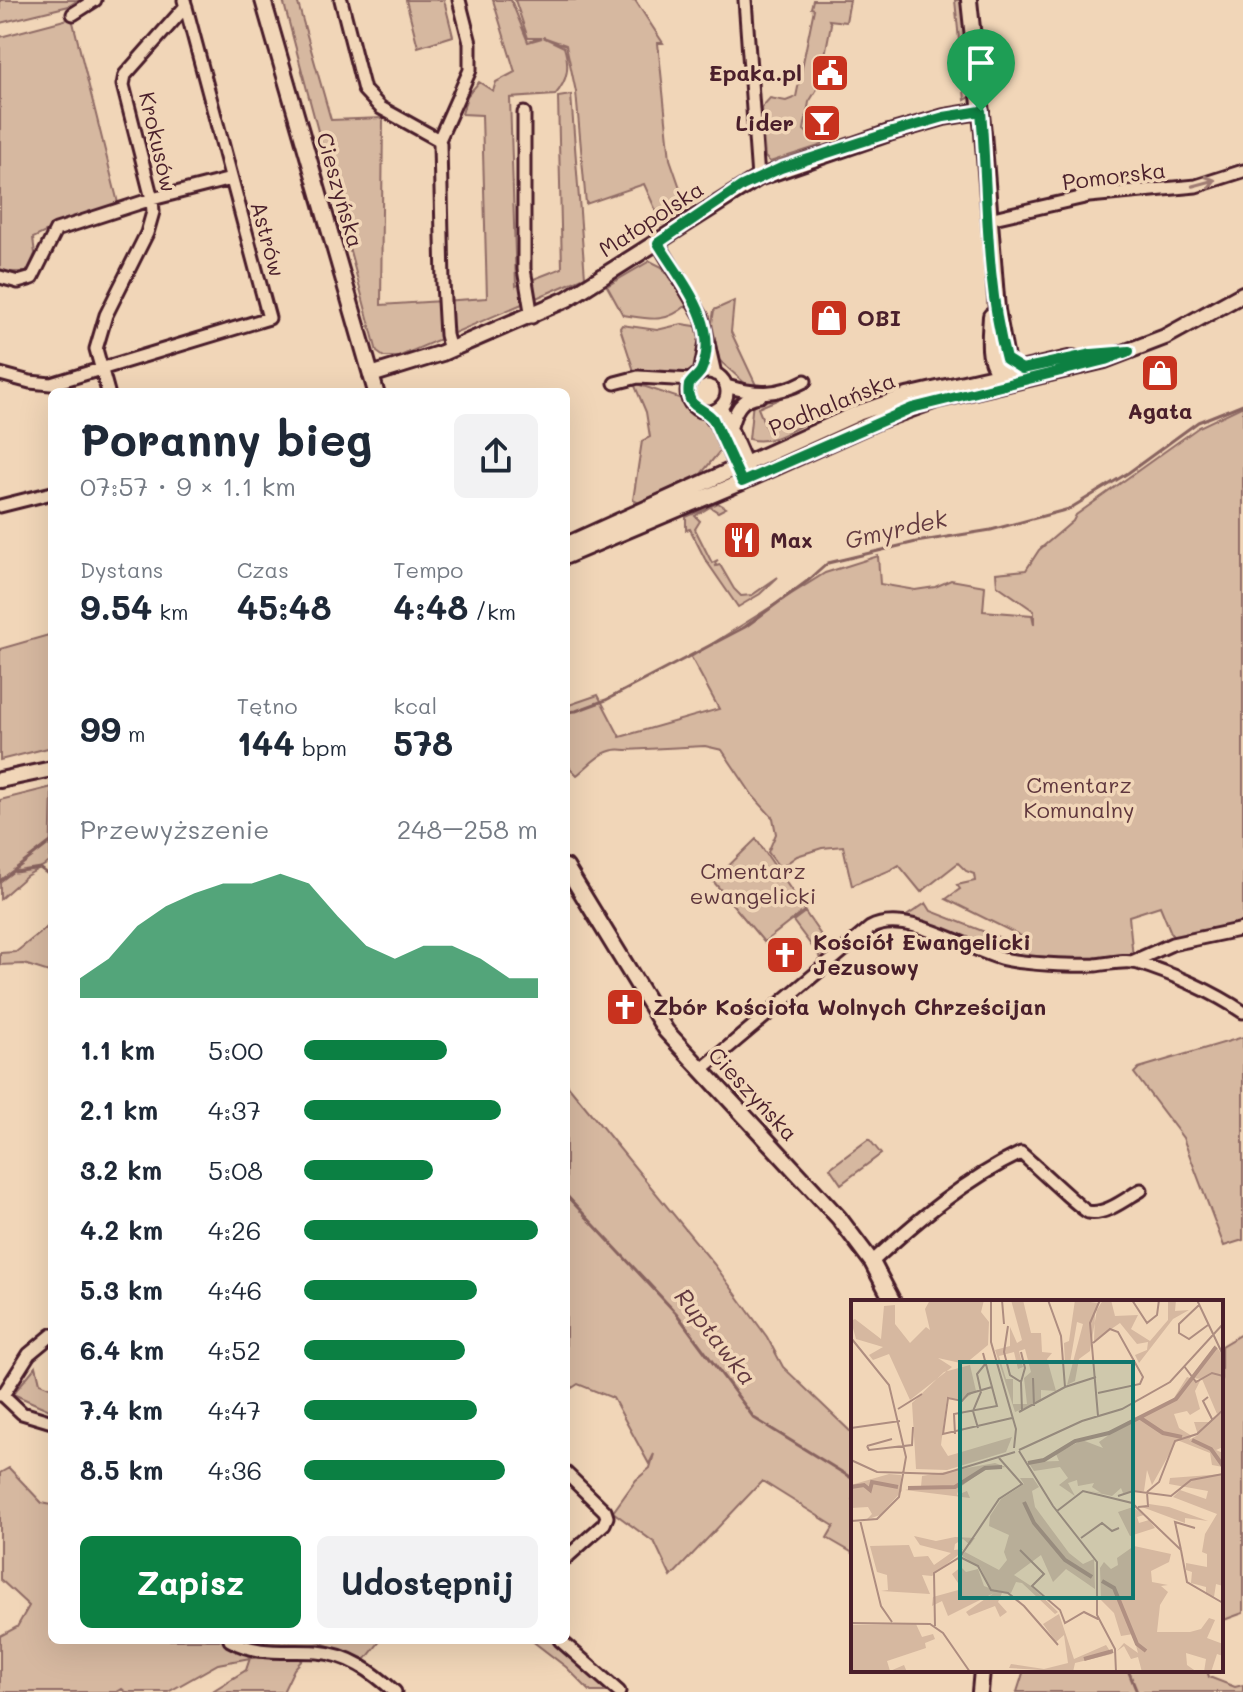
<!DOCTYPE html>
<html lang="pl">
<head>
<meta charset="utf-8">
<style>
  body { margin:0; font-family:Mali,sans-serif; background:#f2f2f3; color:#1f2937; height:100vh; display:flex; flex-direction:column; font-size:30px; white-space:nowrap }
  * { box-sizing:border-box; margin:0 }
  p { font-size:26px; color:#747a83 }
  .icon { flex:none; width:44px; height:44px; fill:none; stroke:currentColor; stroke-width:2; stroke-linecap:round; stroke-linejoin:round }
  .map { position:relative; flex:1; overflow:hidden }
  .details { position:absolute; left:48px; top:388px; width:522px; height:1256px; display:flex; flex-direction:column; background:#fff; border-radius:12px; box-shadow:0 8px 32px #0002 }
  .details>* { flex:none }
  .pin { position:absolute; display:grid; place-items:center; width:68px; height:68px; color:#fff; margin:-82px -34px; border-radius:50% 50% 50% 0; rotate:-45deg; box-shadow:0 0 8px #0007 }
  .pin .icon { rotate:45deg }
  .round { display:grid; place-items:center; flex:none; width:84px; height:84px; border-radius:12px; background:#f2f2f3 }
  .head { display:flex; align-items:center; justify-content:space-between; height:136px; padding:0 32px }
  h1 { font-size:44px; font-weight:800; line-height:60px }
  .metrics { display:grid; grid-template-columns:repeat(3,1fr); gap:12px; height:136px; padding:8px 32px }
  .metrics div { display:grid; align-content:center }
  .metrics b { font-size:34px; font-weight:800 }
  .metrics small { font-size:22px; font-weight:400 }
  .metrics p { font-size:22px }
  .chart { height:224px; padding:16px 32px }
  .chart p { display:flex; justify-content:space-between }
  .chart svg { width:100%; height:144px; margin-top:8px; fill:#0b8043; opacity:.7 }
  .action { display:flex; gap:16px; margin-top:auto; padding:16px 32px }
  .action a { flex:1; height:92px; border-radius:12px; background:#0b8043; color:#fff; font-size:32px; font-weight:800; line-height:92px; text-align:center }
  .action a+a { background:#f2f2f3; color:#1f2937 }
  ul { padding:0 32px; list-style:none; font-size:26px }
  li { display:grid; grid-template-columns:128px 96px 1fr; align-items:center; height:60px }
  li i { height:20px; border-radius:10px; background:#0b8043 }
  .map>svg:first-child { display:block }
  .green { fill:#d6b8a0; stroke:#906c66; stroke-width:2 }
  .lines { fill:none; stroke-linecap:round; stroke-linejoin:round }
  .stream { stroke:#88635f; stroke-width:3 }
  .minor-casing { stroke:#4a1f2b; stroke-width:17 }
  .tertiary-casing { stroke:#4a1f2b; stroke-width:20 }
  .secondary-casing { stroke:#4a1f2b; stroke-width:20 }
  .minor { stroke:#f1d6b8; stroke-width:11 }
  .tertiary { stroke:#f1d6b8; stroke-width:14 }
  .secondary { stroke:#f1d6b8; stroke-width:14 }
  .oneway { stroke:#9e7a72 }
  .route-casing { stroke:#fff; stroke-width:16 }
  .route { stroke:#0b8043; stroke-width:10 }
  .labels { text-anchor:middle; stroke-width:7; stroke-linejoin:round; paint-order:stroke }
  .poi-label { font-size:22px; font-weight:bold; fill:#4a1f2b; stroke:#f1d6b8; text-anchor:start }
  .street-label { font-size:22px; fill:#4a1f2b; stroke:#f1d6b8 }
  .park-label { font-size:22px; fill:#5f363d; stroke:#f1d6b8 }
  .water-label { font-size:24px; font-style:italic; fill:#643b41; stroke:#f1d6b8 }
  .inset-river { fill:none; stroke:#b19082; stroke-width:4 }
  .inset-road { fill:none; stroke:#ae8d80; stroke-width:2 }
  .view { fill:#0f766e; fill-opacity:0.15; stroke:#0f766e; stroke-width:4 }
  .inset-edge { fill:none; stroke:#4a1f2b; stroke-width:4 }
</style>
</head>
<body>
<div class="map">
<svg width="1243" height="1692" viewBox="0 0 1243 1692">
  <rect width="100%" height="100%" fill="#f1d6b8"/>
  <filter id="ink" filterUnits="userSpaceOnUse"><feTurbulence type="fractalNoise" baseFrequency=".0125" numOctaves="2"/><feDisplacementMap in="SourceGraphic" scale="16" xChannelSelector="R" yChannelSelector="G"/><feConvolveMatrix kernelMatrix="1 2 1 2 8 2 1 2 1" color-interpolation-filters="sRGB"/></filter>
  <g filter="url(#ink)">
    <path class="green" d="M0 0H78L69 6 0 23Z
      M283 0H297L331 120 383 118 381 305 487 298 482 115 462 114 467 96 479 82 493 91 496 82 515 72 493 0H511L528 42 542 38H528L515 0H635L663 43H658L670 159 688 211 662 224 644 184 586 204 576 92 566 45 543 37 564 47C570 66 568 80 555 95L510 98 516 286 562 268 558 97 571 95 585 277 398 357H384L377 352Z
      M406 0H444L453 36 418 47Z
      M813 0H850L846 22 829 20 831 24 819 86 809 102 804 130 809 134 824 136 822 145 770 162 765 157 761 108 770 98 786 101 796 97 814 9 811 8Z
      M955 0H963L972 96 965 100Z
      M72 18 119 207 58 226 33 238 35 254 27 272H0V37Z
      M650 261 662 267 687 305C665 324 650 319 623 315L607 286Z
      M734 301 731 332 756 385 749 387 719 360 712 323 714 310Z
      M682 324 695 326 700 330V367C694 374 690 378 681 377L634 371 620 328 622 325 657 330Z
      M637 384 682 399 691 411 706 420 720 451 701 474 639 503 633 500 642 441 650 437 646 412 635 386Z
      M779 399 758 408 767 430 811 411 814 419C795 428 771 446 749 439L753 402Z
      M1243 406V925L1174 940 1160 906 1129 916 1133 958 1095 961 996 953 902 919 926 903 931 911 1008 941H1031L946 899 960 889 957 885 975 881 974 874 966 871 958 863 921 892 899 865C885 875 867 877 852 886L843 846 822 848 797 856 780 868 768 852 776 834 773 818 753 796 722 750 705 746 626 750C605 746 593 762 577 775L566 764V706L598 695 620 737 719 709 691 657 825 573 878 556 880 584 915 590 935 587 951 580 985 586 983 611 1032 615 1034 624V611L997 585 996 573 1026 570 1039 550 1073 521 1076 515 1199 427Z
      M718 503 726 508 718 512 710 507 695 516 700 521 695 529 712 563 718 560 715 562 716 566 720 565 734 589 741 596 752 595 778 577 760 594 738 607 705 559 690 529 686 530V517Z
      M52 634V747L0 760V649Z
      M52 787 50 862 26 876 0 899V800Z
      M756 839 805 910 764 942 713 881Z
      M805 912 832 951 824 958 820 957 793 921Z
      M52 923V973L24 964 0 965V953L16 952Z
      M1243 1037V1240L1224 1246 1183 1138 1134 1073 1139 1068Z
      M566 1083 714 1264 767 1337 783 1367 853 1434V1553L827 1538 834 1526 762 1481 671 1577 655 1543 613 1512 636 1480 650 1468 654 1454 649 1464 613 1398 578 1384 566 1392Z
      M869 1139 881 1154 841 1184 830 1168Z
      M1243 1333V1613L1221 1621V1346Z
      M36 1366 40 1383 52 1388V1411L13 1394Z
      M9 1468 42 1503 52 1505V1640H225L251 1658 305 1657 294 1669 283 1692H211L246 1670 250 1658 218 1664 168 1692H126L122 1689 117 1692H0V1636L17 1627 29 1606 0 1579V1473Z
      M249 1640H381L365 1660 321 1643 305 1646 265 1644Z
      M531 1640H557L616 1692H591L566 1667Z
      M1024 1670H1207L1209 1677 1235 1687 1243 1685V1692H1017Z"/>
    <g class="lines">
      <path class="stream" d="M566 712 576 711 606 700 745 627 810 579 828 563 916 542 991 530 1069 509 1128 473 1198 422 1243 404
        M15 872 40 868 52 877
        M0 881 52 841
        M566 1195 676 1313 754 1418 853 1479
        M1128 1670 1137 1692"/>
      <g class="minor-casing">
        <path id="minor" d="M341 0 364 90 381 108 439 140 440 144 443 283 446 335 450 350
          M745 0 758 178
          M73 14 95 0
          M524 113V269L532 317
          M439 140 470 70V43L459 0
          M989 219 1089 196 1196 186 1243 171
          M658 243 702 317 715 374
          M0 277 18 282 32 278 56 230 152 199 231 179
          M687 392a20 20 0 1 1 40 0a20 20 0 1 1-40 0Z
          M0 374 30 382 51 384 269 318 184 0
          M700 374 706 341
          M615 383 638 377 692 380
          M726 386C756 395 777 396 805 381
          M108 392 96 349 106 315 147 233 153 212 152 199 123 85 125 75 186 6
          M721 406 748 468
          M707 412 719 428 739 475
          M730 430C735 411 740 398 760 396
          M0 506 52 493
          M1134 961 1172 944 1243 929
          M701 1070 870 928C906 908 967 950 1004 959 1026 964 1072 966 1095 965 1108 964 1125 959 1138 963 1171 973 1214 992 1243 1012
          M872 1262C916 1221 966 1179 1021 1153 1030 1161 1083 1211 1088 1212 1105 1216 1127 1198 1141 1190
          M0 1395H3L29 1354 52 1335
          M3 1395 22 1413 52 1422
          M566 1473 605 1511 607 1517 604 1524 566 1558
          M230 1640C258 1656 287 1650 317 1652 349 1654 373 1672 395 1692
          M560 1640 619 1692"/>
      </g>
      <g class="tertiary-casing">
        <path id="tertiary" d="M969 0 983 133 997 310 1006 359 997 379
          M991 316C990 339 985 362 1004 379
          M371 375 442 353 567 299 758 178 889 133 944 117 981 111
          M566 545 858 413 907 396 1073 358
          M566 556 742 482 880 420 936 400 1105 360 1165 337 1243 294
          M0 780 52 769"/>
      </g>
      <g class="secondary-casing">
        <path id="secondary" d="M263 0 376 392
          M566 867 666 1031 839 1218 872 1262 893 1302
          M980 1692 982 1670"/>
      </g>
      <use href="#minor" class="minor"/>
      <use href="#tertiary" class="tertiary"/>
      <use href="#secondary" class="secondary"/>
    </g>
    <defs><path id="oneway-shaft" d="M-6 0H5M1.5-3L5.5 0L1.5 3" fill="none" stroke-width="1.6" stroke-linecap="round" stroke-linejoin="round" transform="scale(2)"/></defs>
    <use class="oneway" href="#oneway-shaft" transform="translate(1204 183) rotate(-15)"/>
  </g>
  <g class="lines" filter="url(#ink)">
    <g class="route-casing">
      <path id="route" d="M981 111C988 191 985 281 1006 359L1022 369 1092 354 1129 351 1105 360 912 408 742 482 713 419C702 406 685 408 689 385 692 380 699 375 701 371 722 325 680 280 658 243L742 186 781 168 889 133 944 117Z"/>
    </g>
    <use href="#route" class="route"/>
  </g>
  <defs>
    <g id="civic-square" transform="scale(2)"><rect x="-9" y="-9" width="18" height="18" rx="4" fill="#c8321e" stroke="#f1d6b8"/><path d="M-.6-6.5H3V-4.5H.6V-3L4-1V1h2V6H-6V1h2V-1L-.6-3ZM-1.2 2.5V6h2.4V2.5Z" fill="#fff"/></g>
    <g id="bar-square" transform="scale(2)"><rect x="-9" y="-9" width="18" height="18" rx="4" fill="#c8321e" stroke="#f1d6b8"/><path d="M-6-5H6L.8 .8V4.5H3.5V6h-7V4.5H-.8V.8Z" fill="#fff"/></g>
    <g id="shop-square" transform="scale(2)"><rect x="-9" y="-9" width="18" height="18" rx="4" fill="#c8321e" stroke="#f1d6b8"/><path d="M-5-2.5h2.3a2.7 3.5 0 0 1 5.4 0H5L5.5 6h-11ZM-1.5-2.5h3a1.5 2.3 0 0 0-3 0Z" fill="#fff"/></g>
    <g id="restaurant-square" transform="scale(2)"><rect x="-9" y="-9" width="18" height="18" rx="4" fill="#c8321e" stroke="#f1d6b8"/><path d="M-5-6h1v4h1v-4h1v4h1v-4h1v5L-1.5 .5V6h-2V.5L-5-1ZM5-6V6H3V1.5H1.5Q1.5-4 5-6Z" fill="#fff"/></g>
    <g id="church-square" transform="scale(2)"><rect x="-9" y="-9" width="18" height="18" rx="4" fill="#c8321e" stroke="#f1d6b8"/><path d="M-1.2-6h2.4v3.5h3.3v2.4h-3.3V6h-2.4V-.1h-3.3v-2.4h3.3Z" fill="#fff"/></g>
  </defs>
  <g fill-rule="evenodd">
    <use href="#civic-square" x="830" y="73"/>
    <use href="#bar-square" x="822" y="123"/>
    <use href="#shop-square" x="829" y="318"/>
    <use href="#shop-square" x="1160" y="373"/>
    <use href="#restaurant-square" x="742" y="540"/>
    <use href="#church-square" x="785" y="955"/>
    <use href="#church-square" x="625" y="1007"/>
  </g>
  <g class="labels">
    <g class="poi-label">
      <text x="802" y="81" text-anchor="end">Epaka.pl</text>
      <text x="794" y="131" text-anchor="end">Lider</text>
      <text x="857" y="326">OBI</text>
      <text x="1160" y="419" text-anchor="middle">Agata</text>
      <text x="770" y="548">Max</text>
      <text x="813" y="950">Kościół Ewangelicki<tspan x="813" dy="25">Jezusowy</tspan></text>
      <text x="653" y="1015">Zbór Kościoła Wolnych Chrześcijan</text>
    </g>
    <g class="street-label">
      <text transform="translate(158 142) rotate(77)" y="8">Krokusów</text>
      <text transform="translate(1114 176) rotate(-7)" y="8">Pomorska</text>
      <text transform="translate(340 190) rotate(74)" y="8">Cieszyńska</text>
      <text transform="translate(651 219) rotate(-33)" y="8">Małopolska</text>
      <text transform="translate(268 239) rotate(75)" y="8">Astrów</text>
      <text transform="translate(832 404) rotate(-22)" y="8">Podhalańska</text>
      <text transform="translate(753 1094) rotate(47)" y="8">Cieszyńska</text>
    </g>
    <g class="park-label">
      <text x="1079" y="793">Cmentarz<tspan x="1079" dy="25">Komunalny</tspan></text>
      <text x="753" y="879">Cmentarz<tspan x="753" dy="25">ewangelicki</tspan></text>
    </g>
    <g class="water-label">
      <text transform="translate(896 530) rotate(-13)" y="8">Gmyrdek</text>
      <text transform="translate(715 1337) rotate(52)" y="8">Ruptawka</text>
    </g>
  </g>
  <g transform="translate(851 1300)">
    <rect width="372" height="372" fill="#f1d6b8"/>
    <path d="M79 0H133L130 12 138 22 137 45 114 64 87 58 101 67 59 100 38 54 22 60 18 55 32 47 5 39 0 21 4 19 30 39 33 6 44 5V24L59 43 75 27 79 30 74 9ZM160 0H172L180 33H190L191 52 201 53 196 59 205 91 190 90V101L164 112 144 50 159 46V27L166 43 171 40ZM174 49 180 72 173 78 176 104H162V79H155L148 56 163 52 167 69 172 67 168 51ZM224 0 247 3 239 51 228 59 224 81 216 85 232 24 226 22 219 63 214 64 213 43 218 41ZM252 0H260L264 16 287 15 280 29 299 41 317 20V0H325L324 11 338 10 322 19 288 63 284 55 296 50 297 42 286 44 269 23 243 41 244 13ZM364 45 372 56V110L366 114 351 79 341 78ZM119 65 125 91 112 100 96 97 90 145 97 156 161 137 155 152 96 170 65 169 61 103 93 72ZM336 77 349 81 344 91 349 109 339 115 336 111 323 114 328 128 341 136 338 140 347 135 343 122H358L372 112V147L365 150 372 153V167L361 165 359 153 326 140 301 185 296 170 293 191 272 193 270 188 261 196 234 190 250 193 241 187 243 183 227 186 226 180 217 183 224 196 208 185 217 178 209 167 183 171 177 162 208 161 205 154 231 140 252 148 248 142 276 122 321 101ZM144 163 155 167 133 170 108 188 106 195 116 191 119 198 54 190 70 187 71 176ZM38 174 50 175 51 191 29 215 15 220 21 214 17 207 0 208V185ZM372 174V286L365 284 363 297 355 294V287L340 283 341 272 335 270V263L356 267V254L351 252 354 234 366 214 322 197 329 190 355 199 357 191 318 184 319 178ZM169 178H182L188 187 181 191 184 207 218 253 232 264 243 259 244 289 215 269 202 282 190 255 163 275 180 286 207 312 204 314 171 283 165 282 160 293 140 289 129 267 111 256 114 252 148 270 156 260 153 252 158 235 138 226 139 216 150 199 173 184ZM298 204 318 207 357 221 334 218V223L291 207ZM282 207 293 215 286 217 288 223 298 220 304 228 279 236 267 212ZM63 236 85 241 104 237 124 238 119 245 112 239 104 244 103 250 112 249 107 255 81 276 71 275 79 294 30 291 37 290 36 275 26 272 19 246 58 245 63 257 77 256 83 265 100 253 69 245ZM283 246 320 254 318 262 300 271 301 282 317 285 310 286 317 292 309 305 306 332H339L350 329 358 318 364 320 356 338 372 344V356L366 354 360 372H353L355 359 335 353 336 365 346 372H291L287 357 280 359 273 346 266 351 273 343 287 353 282 334 270 336 263 313 250 300 249 268 253 262 260 269 267 265 266 258ZM110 267 115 272 127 269 133 286 151 293 147 302 156 312 149 317 144 306 118 316 115 312 143 293 97 316 91 301 81 306 82 297 111 289 101 274ZM208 314 223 359 255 345 261 354 224 363 222 372 158 368 160 364 193 369 217 363 213 335 205 342 192 324ZM65 324 71 337 82 334 84 339 74 343 75 348 36 361 39 371 53 365 56 372H0V325Z" fill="#d6b8a0" fill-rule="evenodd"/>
    <path class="inset-river" d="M288 117 312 133 331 137M341 140 360 149 372 166M177 163 193 160 224 141 258 133 325 99 365 47M0 187 13 185 19 190 21 182 47 187M57 188 104 187 134 168 151 167M173 202 183 223 214 260 241 277M251 281 263 288 286 344 295 351M233 359 262 351"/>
    <path class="inset-road" d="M140 0V42L165 129 163 148M151 0 153 24M197 0 210 36 214 87M281 0 296 23 306 15 308 0M346 0 372 55M348 5 328 24V33L338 39 357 25M157 26 153 52 159 75 170 82 171 111M0 38 38 85 55 157 48 197 26 219 0 221M242 43 259 29 267 32 292 77 289 84 247 93M333 66 345 82 361 73 372 76M182 78 183 106M170 82 174 68 170 52M141 87 117 94 111 101 97 98 92 134 161 118M357 97 352 101 361 119M47 109 71 94M168 112 214 87 245 77M247 116 239 23 249 0M0 128 49 121M127 128 122 111 130 92 126 74 135 63M104 134 103 114 146 106 132 53M16 146 18 150 61 145 62 127M16 146 41 139M168 150 231 121 271 109 319 82 372 24M168 151 202 206 246 262V315L264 349 265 372M0 160 26 172 92 174 164 152M296 192 308 182 324 141 346 134 372 110M267 196 282 191 320 196 340 180 372 174M287 207 297 206 296 192M206 211 232 191 281 203 330 250 336 282 372 303M9 220 30 306 41 322M230 238 251 223 261 231 268 228M169 250 193 274 181 286 209 310 214 323 233 312 247 319M330 250 324 222 344 228M109 257 127 266 140 290 157 293 173 306 207 345M0 323 79 324 92 333 119 372M84 326 83 273 109 257 148 199 171 184 148 158"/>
    <path class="view" d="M109 62H282V298H109Z"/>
    <rect width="372" height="372" class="inset-edge"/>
  </g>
</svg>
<div class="pin" style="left:981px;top:111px;background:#1e9e55"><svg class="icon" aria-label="arrive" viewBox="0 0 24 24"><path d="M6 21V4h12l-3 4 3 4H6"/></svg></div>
<section class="details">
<div class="head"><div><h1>Poranny bieg</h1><p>07:57 · 9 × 1.1 km</p></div><a class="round"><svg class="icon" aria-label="share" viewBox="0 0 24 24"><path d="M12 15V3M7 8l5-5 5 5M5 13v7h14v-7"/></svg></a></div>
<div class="metrics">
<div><p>Dystans</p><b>9.54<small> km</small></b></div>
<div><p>Czas</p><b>45:48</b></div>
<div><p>Tempo</p><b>4:48<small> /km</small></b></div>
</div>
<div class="metrics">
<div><b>99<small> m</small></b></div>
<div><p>Tętno</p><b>144<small> bpm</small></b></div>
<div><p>kcal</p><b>578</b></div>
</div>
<div class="chart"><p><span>Przewyższenie</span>248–258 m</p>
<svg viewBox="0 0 160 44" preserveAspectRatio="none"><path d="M0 44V38L10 32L20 22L30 16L40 12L50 9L60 9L70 6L80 9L90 19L100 28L110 32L120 28L130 28L140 32L150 38L160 38V44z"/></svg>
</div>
<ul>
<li><b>1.1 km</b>5:00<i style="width:61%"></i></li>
<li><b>2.1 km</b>4:37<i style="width:84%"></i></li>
<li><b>3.2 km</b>5:08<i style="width:55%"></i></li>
<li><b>4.2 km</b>4:26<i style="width:100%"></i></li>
<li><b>5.3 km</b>4:46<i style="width:74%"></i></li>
<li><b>6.4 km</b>4:52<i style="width:69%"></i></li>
<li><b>7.4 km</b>4:47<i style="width:74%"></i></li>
<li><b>8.5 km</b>4:36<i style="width:86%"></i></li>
</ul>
<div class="action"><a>Zapisz</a><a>Udostępnij</a></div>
</section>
</div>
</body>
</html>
